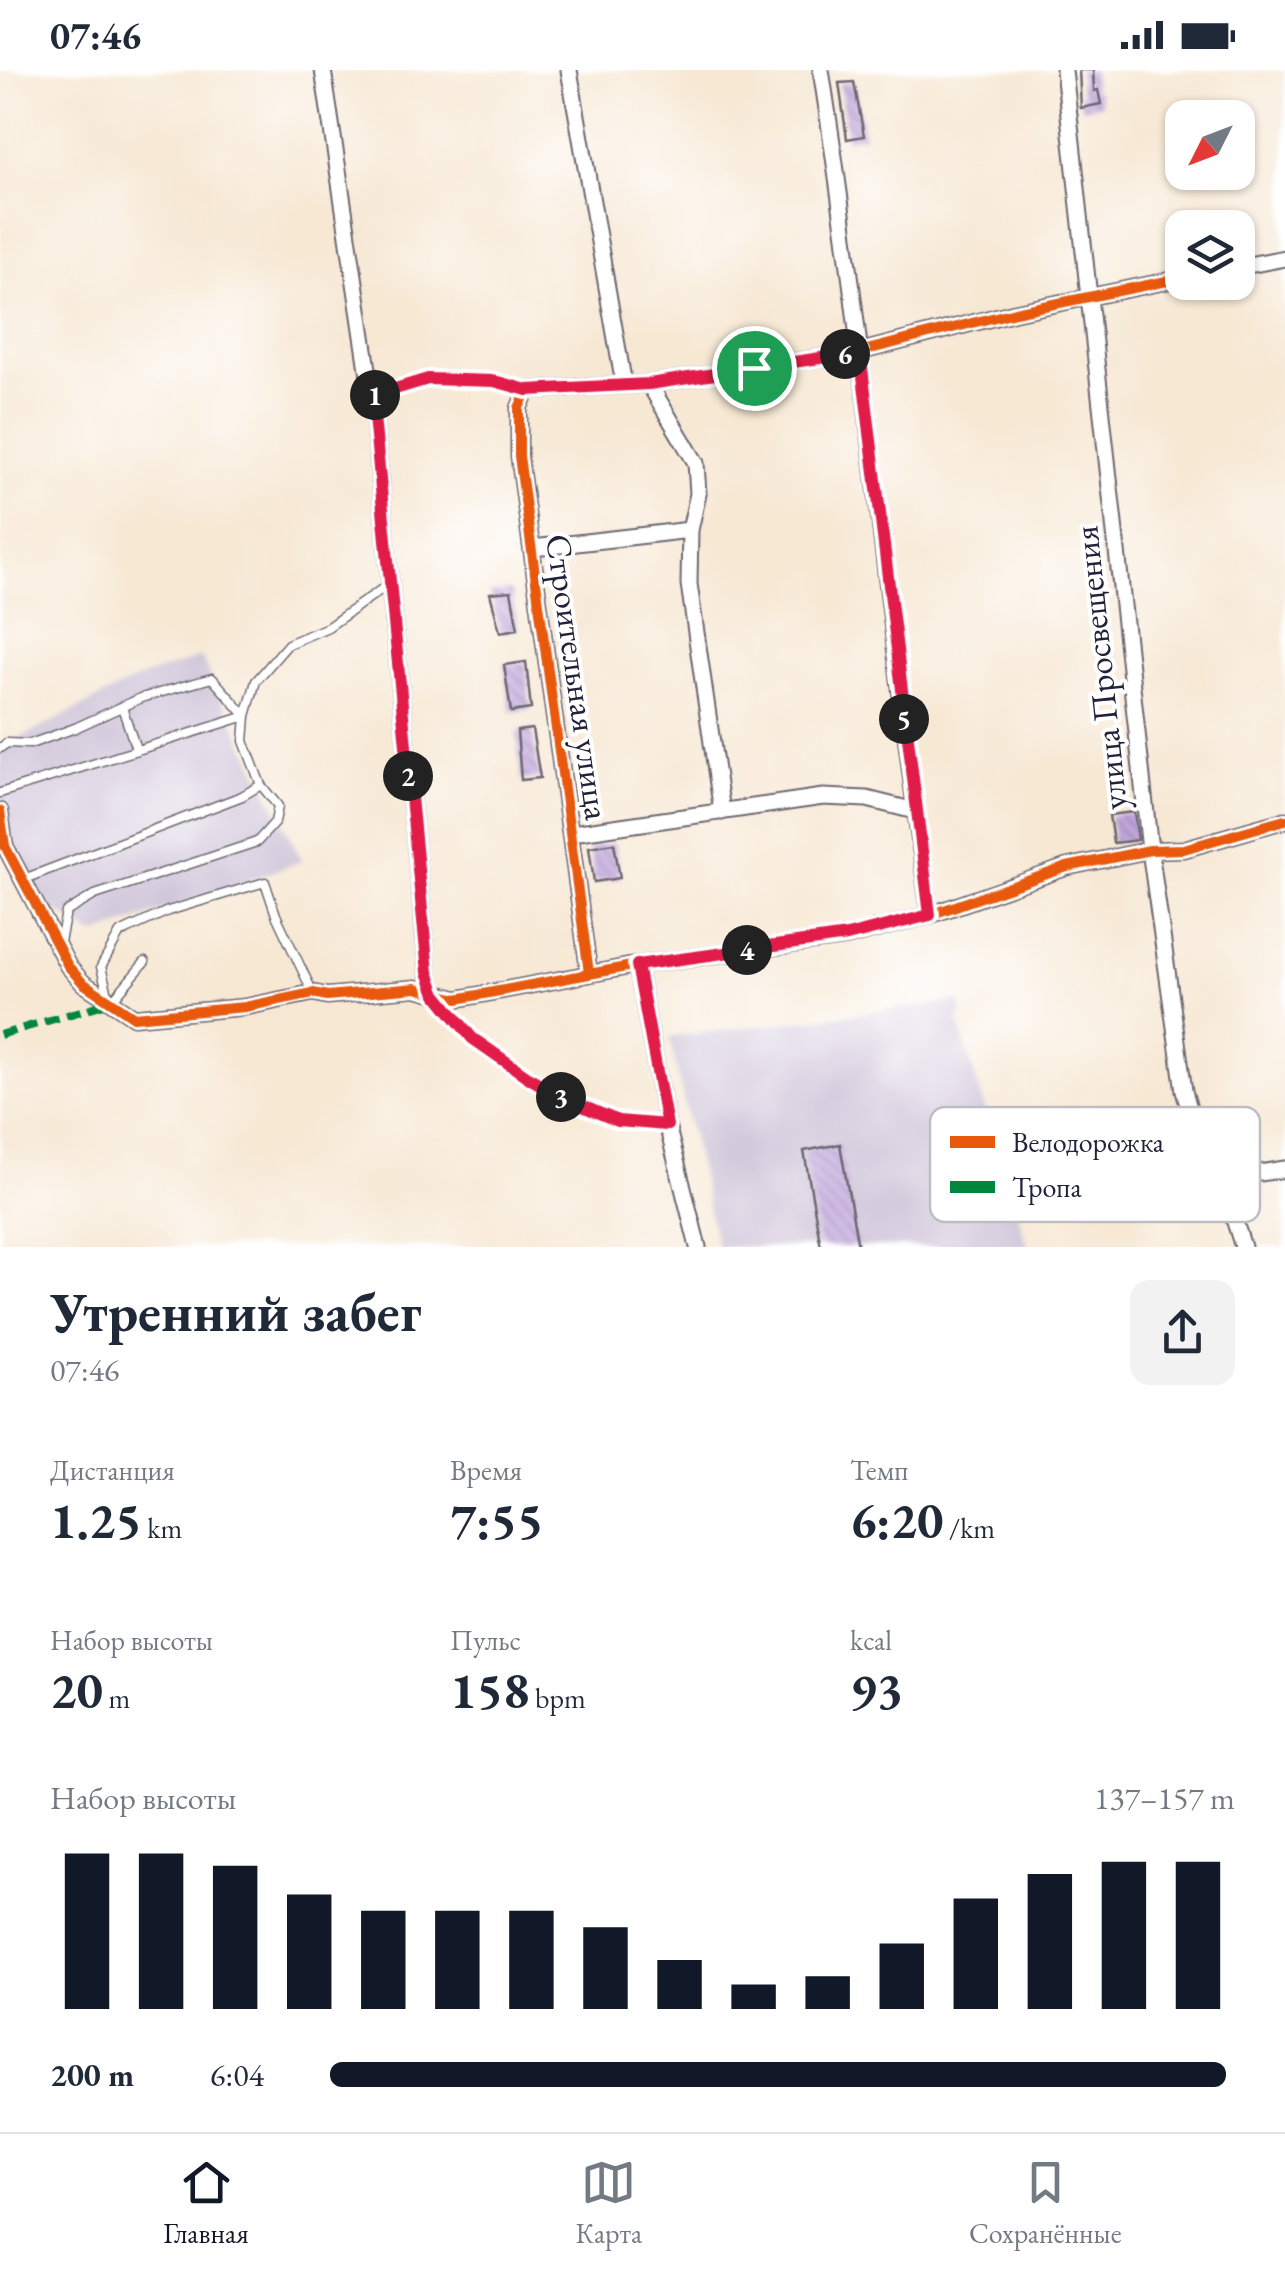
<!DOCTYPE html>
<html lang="ru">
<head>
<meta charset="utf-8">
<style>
  body { margin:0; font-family:"EB Garamond",serif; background:#f2f2f3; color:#1f2937; height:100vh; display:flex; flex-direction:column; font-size:38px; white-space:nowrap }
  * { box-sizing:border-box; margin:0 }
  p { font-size:32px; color:#747a83 }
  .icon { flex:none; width:55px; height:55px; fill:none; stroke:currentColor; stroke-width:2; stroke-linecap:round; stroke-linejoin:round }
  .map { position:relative; height:1177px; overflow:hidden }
  .panel { display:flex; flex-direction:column; background:#fff; flex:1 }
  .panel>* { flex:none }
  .needle { width:65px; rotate:228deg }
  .fabs { position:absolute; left:1165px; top:30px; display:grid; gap:20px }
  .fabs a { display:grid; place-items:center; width:90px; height:90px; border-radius:20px; background:#fff; box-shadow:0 2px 8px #0004; font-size:50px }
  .pin { position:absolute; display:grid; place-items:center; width:85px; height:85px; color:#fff; margin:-42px; border:5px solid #fff; border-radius:50%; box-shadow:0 2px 10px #0007 }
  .km { position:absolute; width:50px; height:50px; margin:-25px; border-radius:50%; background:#222; color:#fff; font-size:28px; line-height:50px; text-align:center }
  .round { display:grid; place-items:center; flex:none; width:105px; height:105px; border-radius:20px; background:#f2f2f3 }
  .head { display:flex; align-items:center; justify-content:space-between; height:170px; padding:0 50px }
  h1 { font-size:55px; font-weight:700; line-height:75px }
  .metrics { display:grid; grid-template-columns:repeat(3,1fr); gap:15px; height:170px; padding:10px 50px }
  .metrics div { display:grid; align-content:center }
  .metrics b { font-size:50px; font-weight:700 }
  .metrics small { font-size:28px; font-weight:400 }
  .metrics p { font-size:28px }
  .chart { height:280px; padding:20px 50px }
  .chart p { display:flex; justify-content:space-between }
  .chart svg { width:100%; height:180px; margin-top:10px; stroke:#111827; stroke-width:6 }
  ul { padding:0 50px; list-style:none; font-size:32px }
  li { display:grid; grid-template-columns:160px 120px 1fr; align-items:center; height:75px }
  li i { height:25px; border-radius:12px; background:#111827 }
  .status { display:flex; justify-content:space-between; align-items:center; height:70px; padding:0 50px; background:#fff; direction:ltr }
  .status svg { height:28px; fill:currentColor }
  .tab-bar { display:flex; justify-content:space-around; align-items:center; height:140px; border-top:2px solid #e0e1e3; background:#fff; font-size:28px; color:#747a83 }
  .tab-bar a { display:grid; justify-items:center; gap:5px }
  .tab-bar .selected { color:#111827 }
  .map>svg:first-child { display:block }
  .industrial { fill:#cbbfd5 }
  .building { fill:url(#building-back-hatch) }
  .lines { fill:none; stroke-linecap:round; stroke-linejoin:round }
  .lane-casing { stroke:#6d6771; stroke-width:11 }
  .street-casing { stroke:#6d6771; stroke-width:19 }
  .lane { stroke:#fff; stroke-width:8 }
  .street { stroke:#fff; stroke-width:15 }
  .quiet { stroke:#00873e; stroke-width:8; stroke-dasharray:15 8; stroke-linecap:butt }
  .cycleway-casing { stroke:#fff; stroke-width:16 }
  .cycleway { stroke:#e8590c; stroke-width:10 }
  .route-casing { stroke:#fff; stroke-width:20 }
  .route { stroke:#e11d48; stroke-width:12 }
  .labels { text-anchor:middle; stroke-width:8; stroke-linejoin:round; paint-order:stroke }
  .street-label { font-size:35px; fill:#22223b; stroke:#fff }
  .key { fill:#fff; stroke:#bdbdc4; stroke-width:2.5 }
  .key-label { font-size:28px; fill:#22223b }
</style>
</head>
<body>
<div class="status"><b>07:46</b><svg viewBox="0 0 49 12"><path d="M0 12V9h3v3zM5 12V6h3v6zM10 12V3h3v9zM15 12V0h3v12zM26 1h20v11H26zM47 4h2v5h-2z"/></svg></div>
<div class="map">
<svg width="1285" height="1177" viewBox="0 0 1285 1177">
  <defs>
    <pattern id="building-back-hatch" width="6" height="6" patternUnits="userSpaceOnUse" patternTransform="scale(2.5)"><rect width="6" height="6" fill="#c1a5dd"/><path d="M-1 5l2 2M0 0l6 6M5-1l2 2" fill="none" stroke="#9c86b4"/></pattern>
  </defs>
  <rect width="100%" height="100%" fill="#fff"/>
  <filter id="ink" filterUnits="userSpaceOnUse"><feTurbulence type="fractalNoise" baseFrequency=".01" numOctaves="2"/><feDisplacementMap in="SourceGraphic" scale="20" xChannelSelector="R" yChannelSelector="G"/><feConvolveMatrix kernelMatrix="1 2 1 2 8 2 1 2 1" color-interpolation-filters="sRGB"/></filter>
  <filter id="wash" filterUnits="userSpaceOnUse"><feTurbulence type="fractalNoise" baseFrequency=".0048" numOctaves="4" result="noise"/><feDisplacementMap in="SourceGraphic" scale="40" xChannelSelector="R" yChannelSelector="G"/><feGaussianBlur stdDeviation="2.25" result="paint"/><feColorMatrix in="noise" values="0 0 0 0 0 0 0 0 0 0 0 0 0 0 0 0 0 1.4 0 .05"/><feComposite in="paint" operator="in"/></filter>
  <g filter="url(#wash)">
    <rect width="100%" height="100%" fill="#f7e8d4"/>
    <path class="industrial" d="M201 587 302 791 94 865 46 835 0 744V678L141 607Z
      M959 931 962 945 958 952 1028 1177H717L669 967Z"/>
    <g id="blocks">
      <path class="building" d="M1079 0H1093L1094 21 1098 20 1101 34 1081 38Z
        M854 12 864 66 847 69 839 13Z
        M511 521 518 559 500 562 490 523Z
        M526 592 531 639 511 642 504 595Z
        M532 659 540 708 521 710 517 661Z
        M1134 742 1138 770 1113 773 1109 745Z
        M614 773 620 808 594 812 589 777Z
        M840 1074 858 1177H821L804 1081Z"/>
    </g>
  </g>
  <g filter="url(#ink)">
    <use href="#blocks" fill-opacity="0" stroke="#6d6771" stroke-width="2.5"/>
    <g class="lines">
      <g class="lane-casing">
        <path id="lane" d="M372 326 428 309 493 311 527 320
          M122 637 136 679
          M0 678 7 673 30 674 75 658 141 628 212 608 246 646 0 723
          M24 809 242 726 261 715
          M60 872 66 842 95 825 257 772 275 752 278 736 261 715 244 671 246 646 256 611 288 574 328 557 389 514
          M109 928 101 897 120 863 168 841 265 812 276 845 313 923
          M438 928 473 968 563 1028 618 1051 667 1055
          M111 932 145 892"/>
      </g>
      <g class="street-casing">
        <path id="street" d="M323 0 372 326 428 903 436 925
          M569 0 624 315
          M821 0C865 281 889 564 930 845
          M1064 0 1150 780 1184 1021 1205 1095 1226 1124 1243 1177
          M1238 197 1285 188
          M649 314 696 393 698 424 690 460 689 514 722 742
          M533 478 690 460
          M0 741 5 776 68 896 83 913 134 947 245 937 313 923 327 926 416 918 457 929 637 895 847 867 930 845 1067 797 1150 780 1184 779 1285 750
          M572 763 823 727 867 729 915 741
          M637 895 667 1055 698 1177
          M589 903 519 386V338L527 320 649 314 859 282 1015 242 1182 208
          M1205 1095 1260 1103 1285 1099"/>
      </g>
      <use href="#lane" class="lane"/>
      <use href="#street" class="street"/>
      <path class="quiet" d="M0 965 111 932"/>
      <g class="cycleway-casing">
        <path id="cycleway" d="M0 741 5 776 68 896 83 913 134 947 245 937 313 923 327 926 416 918 457 929 637 895 847 867 930 845 1067 797 1150 780 1184 779 1285 750
          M589 903 519 386V338L527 320 649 314 859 282 1015 242 1182 208"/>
      </g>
      <use href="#cycleway" class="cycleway"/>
    </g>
  </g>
  <g class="lines" filter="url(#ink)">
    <g class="route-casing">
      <path id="route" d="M860 282 930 845 847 866 637 895 667 1055 618 1051 563 1028 528 1007 472 968 436 924 428 902 372 326 428 309 494 311 527 320 649 314Z"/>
    </g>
    <use href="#route" class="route"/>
  </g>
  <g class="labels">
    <g class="street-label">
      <text transform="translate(1100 598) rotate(-96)" y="12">улица Просвещения</text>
      <text transform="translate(578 607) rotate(82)" y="12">Строительная улица</text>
    </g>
  </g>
  <rect x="930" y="1037" width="330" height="115" rx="15" class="key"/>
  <rect x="950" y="1066" width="45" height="12" fill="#e8590c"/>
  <rect x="950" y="1111" width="45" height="12" fill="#00873e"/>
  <g class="key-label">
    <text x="1012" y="1082">Велодорожка</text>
    <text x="1012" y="1127">Тропа</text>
  </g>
</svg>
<div class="fabs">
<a><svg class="needle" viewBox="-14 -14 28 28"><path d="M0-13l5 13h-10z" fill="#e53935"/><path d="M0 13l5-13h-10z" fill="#747a83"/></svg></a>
<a><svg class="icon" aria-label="layers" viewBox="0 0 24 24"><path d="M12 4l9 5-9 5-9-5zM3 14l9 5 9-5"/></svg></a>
</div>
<div class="pin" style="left:754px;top:298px;background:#1e9e55"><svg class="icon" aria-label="arrive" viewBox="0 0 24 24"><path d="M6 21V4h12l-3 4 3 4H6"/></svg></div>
<b class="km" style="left:375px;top:325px">1</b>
<b class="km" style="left:408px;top:706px">2</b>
<b class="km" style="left:561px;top:1027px">3</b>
<b class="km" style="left:747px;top:880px">4</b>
<b class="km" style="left:904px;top:649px">5</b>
<b class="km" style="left:845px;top:284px">6</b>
</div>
<section class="panel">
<div class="head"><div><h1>Утренний забег</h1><p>07:46</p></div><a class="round"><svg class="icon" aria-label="share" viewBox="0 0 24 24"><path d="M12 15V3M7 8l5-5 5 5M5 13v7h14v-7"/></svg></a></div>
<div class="metrics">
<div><p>Дистанция</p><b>1.25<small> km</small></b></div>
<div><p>Время</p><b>7:55</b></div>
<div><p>Темп</p><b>6:20<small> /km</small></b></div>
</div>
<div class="metrics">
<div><p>Набор высоты</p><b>20<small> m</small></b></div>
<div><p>Пульс</p><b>158<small> bpm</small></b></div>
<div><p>kcal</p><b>93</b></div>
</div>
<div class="chart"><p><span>Набор высоты</span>137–157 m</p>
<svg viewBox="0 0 160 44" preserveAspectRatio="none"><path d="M5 44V6M15 44V6M25 44V9M35 44V16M45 44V20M55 44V20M65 44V20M75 44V24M85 44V32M95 44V38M105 44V36M115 44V28M125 44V17M135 44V11M145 44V8M155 44V8"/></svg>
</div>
<ul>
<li><b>200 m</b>6:04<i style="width:99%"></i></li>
</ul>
</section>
<nav class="tab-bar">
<a class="selected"><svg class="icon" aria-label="home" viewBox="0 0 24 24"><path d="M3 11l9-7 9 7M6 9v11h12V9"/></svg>Главная</a>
<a><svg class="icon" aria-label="map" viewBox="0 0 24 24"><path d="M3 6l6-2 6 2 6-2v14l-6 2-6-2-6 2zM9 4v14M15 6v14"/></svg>Карта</a>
<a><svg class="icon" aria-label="saved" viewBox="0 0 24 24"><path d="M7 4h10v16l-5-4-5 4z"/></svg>Сохранённые</a>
</nav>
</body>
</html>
